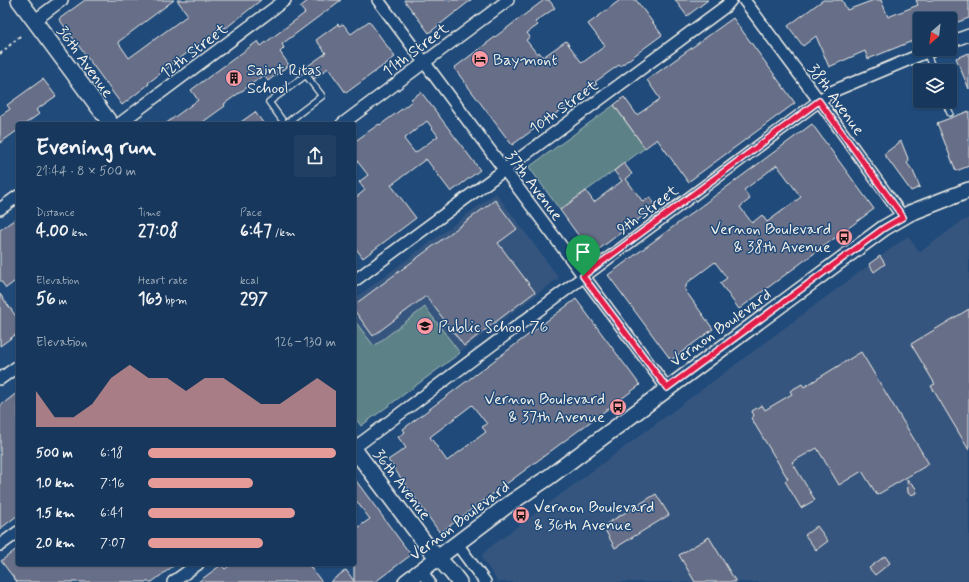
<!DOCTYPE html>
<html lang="en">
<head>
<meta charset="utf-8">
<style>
  body { margin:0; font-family:Mynerve,sans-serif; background:#203f62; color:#f1f3f6; height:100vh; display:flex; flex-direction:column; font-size:15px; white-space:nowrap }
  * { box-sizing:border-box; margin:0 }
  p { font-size:13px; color:#9eacbb }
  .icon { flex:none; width:22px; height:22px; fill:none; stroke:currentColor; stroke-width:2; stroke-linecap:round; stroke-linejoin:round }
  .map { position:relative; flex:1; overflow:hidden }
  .sheet { position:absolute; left:16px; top:122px; width:340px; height:444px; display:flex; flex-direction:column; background:#17385c; border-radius:4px; box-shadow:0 1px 3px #0004,0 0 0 1px #365272 }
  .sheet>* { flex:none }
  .needle { width:26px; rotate:208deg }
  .buttons { position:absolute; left:913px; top:12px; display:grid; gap:8px }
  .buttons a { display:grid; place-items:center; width:44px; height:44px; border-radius:4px; background:#17385c; box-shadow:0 1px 3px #0004,0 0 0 1px #365272; font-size:20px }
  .pin { position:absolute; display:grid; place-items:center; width:34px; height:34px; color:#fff; margin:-41px -17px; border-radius:50% 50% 50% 0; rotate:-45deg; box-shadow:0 0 4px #0007 }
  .pin .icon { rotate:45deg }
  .round { display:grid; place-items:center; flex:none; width:42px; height:42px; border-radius:4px; background:#203f62 }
  .summary { display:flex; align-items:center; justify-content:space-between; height:68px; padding:0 20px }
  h1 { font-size:22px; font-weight:800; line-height:30px }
  .figures { display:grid; grid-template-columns:repeat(3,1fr); gap:6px; height:68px; padding:4px 20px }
  .figures div { display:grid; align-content:center }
  .figures b { font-size:17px; font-weight:800 }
  .figures small { font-size:11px; font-weight:400 }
  .figures p { font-size:11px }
  .chart { height:112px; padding:8px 20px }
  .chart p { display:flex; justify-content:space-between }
  .chart svg { width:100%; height:72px; margin-top:4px; fill:#e69b98; opacity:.7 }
  ul { padding:0 20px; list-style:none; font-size:13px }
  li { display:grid; grid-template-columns:64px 48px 1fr; align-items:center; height:30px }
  li i { height:10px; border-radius:5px; background:#e69b98 }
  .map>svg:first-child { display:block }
  .built { fill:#34557e }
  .green { fill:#5b8288; stroke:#a8bab8 }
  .building { fill:#666e88; stroke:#f4f1e8; fill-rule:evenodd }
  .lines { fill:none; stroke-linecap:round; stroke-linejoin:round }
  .lane-casing { stroke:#f4f1e8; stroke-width:8 }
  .street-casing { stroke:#f4f1e8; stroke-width:14 }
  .secondary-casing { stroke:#f4f1e8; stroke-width:18 }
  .path { stroke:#f4f1e8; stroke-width:2; stroke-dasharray:3 3; stroke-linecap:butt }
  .lane { stroke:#1f4a7a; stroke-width:5.5 }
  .street { stroke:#1f4a7a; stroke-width:11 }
  .secondary { stroke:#1f4a7a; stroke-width:15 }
  .route-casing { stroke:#fff; stroke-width:8 }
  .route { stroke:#e11d48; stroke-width:5 }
  .labels { text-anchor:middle; stroke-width:3; stroke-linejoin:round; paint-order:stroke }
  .street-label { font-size:16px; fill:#f4f1e8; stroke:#1f4a7a }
  .poi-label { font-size:16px; fill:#f4f1e8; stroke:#1f4a7a; text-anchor:start }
</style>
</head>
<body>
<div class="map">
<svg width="969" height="582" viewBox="0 0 969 582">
  <rect width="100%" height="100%" fill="#1f4a7a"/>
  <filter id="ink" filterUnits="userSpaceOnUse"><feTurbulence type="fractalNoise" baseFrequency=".025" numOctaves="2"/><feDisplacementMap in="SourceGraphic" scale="8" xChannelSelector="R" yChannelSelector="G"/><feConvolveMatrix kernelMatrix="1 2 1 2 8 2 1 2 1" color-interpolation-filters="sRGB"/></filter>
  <g filter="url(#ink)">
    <path class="built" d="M496 193 559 278 361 426 354 416V299Z
      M969 218V582H498L483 560 482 555 490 547 908 236 920 252 962 221Z"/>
    <path class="green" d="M614 105 645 148 560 210 529 167Z
      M425 307 460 353 361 426 354 416V320L374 346Z"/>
    <path class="building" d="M85 0H174L118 42 129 58 188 15 177 0H261L226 28 225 27 191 50 148 83 149 84 122 105 59 19Z
      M309 0H341L282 44 284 48 280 52 289 65 268 81 264 75 224 104 225 106 200 124H165L198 100 191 90 258 41 261 46 305 13 300 7Z
      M404 0H471L429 33Z
      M544 0H549L555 8 535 22 538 25 527 33 530 37 526 40 537 54 539 52 543 57 566 41 582 63 605 46 588 24 620 0H636L662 35 620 66 619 65 595 82 597 84 512 145 454 68Z
      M675 0H708L687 16Z
      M823 0H842L847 10 874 0H881L888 17 918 5 916 0H969V18L950 25V19H920V38L868 59 865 51 829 67 816 36 803 46 788 26Z
      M733 18 795 103 688 182 657 139 645 148 614 105 624 97 637 115 660 99 647 80Z
      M369 21 395 57 346 93 328 68 314 79 307 71 305 68 326 53 316 40 338 24 339 26 343 24 351 34Z
      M969 53V89L956 58Z
      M43 79 56 96 36 110 39 114 25 124H18V130L0 143V116L10 109 7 105Z
      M421 92 480 170 451 192 426 159 391 185 416 218 363 258 354 246V199L365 190 359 182 368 175 354 157V142L379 124 380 125 402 109 412 101 411 99ZM427 121 438 136 415 153 404 139Z
      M969 111V166L956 171 937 123Z
      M255 112 264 124H238Z
      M812 124 874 209 739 309 720 283 727 278 715 262 687 283 685 290 713 329 671 360 608 275ZM777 165 801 197 767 222 762 215 752 223 740 207 750 199 744 190Z
      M901 141 909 161 907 163 913 171 920 187 911 191 884 154Z
      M624 163 632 174 626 179 643 202 650 197 656 206 594 253 593 251 591 253 560 210 586 191 594 202 622 181 614 171Z
      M495 200 517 229 498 243 535 292 464 346 426 296 373 336 354 310V305Z
      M18 217V279L6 288 0 280V230Z
      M880 256 885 264 874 272 869 264Z
      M0 294 18 319V333L0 346Z
      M576 299 640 385 440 533 388 460 406 448 398 437 405 432 403 429ZM472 405 487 424 482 427 486 432 447 461 430 437Z
      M969 309V450L931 386 935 384 911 344Z
      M861 352 929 464 877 495 862 471 839 485 817 448 792 462 815 500 801 508 785 481 788 479 751 418 754 416 752 411 762 405 765 410 792 394 790 391 802 384 804 387Z
      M18 392V515L0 529V406Z
      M354 478 411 555 375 582H330L346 570 354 581V530L370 519 354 498Z
      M907 479 916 488 917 493 910 495 908 493Z
      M656 494 669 515 615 548 603 526Z
      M817 526 828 541 816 550 805 535Z
      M709 537 736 582H695L679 555Z
      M18 548V564H176L152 582H17L1 561Z
      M885 556 890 563 875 575 869 568Z
      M232 564H308L322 582H198L221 565 225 569Z"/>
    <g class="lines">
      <g class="lane-casing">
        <path id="lane" d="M926 52 933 69
          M945 101 950 113
          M285 124 322 96 306 75 269 102 285 124"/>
      </g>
      <g class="street-casing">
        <path id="street" d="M378 0 667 388
          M744 0 826 110 903 217
          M34 21 62 0
          M950 42 969 35
          M119 124 285 0
          M342 124 508 0
          M0 209 18 196
          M354 281 726 6 731 0
          M0 379 18 366
          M354 448 831 92 934 49
          M457 544 485 582
          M0 545 18 532
          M421 570 429 582
          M173 582 198 564"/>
      </g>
      <g class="secondary-casing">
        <path id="secondary" d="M19 0 111 124
          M354 449 428 547 452 573 459 582
          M406 582 509 504 549 477 884 228 910 213 969 190"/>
      </g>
      <path class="path" d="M0 54 21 35"/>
      <use href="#lane" class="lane"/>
      <use href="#street" class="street"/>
      <use href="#secondary" class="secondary"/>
    </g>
  </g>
  <g class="lines" filter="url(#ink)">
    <g class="route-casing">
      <path id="route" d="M819 101 903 217 884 228 854 250 667 388 583 276Z"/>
    </g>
    <use href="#route" class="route"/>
  </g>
  <defs>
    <g id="hotel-disc" transform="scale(0.9)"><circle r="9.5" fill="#ff9aa2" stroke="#1f4a7a"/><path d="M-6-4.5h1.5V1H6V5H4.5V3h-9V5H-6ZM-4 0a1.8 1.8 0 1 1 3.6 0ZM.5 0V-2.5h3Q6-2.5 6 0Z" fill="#111"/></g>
    <g id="building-disc" transform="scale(0.9)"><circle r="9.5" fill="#ff9aa2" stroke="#1f4a7a"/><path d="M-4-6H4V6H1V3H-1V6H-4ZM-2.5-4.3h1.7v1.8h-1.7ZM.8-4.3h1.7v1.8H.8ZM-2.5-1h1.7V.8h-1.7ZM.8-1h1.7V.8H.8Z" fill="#111"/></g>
    <g id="bus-disc" transform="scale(0.9)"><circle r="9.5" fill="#ff9aa2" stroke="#1f4a7a"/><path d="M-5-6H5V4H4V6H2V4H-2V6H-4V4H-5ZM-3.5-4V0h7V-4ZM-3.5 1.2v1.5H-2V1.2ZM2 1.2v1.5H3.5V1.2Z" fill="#111"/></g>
    <g id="school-disc" transform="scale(0.9)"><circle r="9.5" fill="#ff9aa2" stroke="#1f4a7a"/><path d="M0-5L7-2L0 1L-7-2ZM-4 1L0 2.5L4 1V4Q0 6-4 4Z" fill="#111"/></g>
  </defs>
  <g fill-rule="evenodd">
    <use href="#hotel-disc" x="480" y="59"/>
    <use href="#building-disc" x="234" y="78"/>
    <use href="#bus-disc" x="844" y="237"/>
    <use href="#school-disc" x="425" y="326"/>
    <use href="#bus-disc" x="618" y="407"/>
    <use href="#bus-disc" x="521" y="515"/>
  </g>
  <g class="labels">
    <g class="street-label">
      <text transform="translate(415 49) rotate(-37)" y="6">11th Street</text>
      <text transform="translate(193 50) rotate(-37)" y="6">12th Street</text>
      <text transform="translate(86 61) rotate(54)" y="6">36th Avenue</text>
      <text transform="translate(837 99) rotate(54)" y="6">38th Avenue</text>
      <text transform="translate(563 106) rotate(-36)" y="6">10th Street</text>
      <text transform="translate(535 185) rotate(53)" y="6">37th Avenue</text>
      <text transform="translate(647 209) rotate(-37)" y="6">9th Street</text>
      <text transform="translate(720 327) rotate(-36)" y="6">Vernon Boulevard</text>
      <text transform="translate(403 484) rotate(53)" y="6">36th Avenue</text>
      <text transform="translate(459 520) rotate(-37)" y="6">Vernon Boulevard</text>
    </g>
    <g class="poi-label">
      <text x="493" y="65">Baymont</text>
      <text x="247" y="75">Saint Ritas<tspan x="247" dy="18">School</tspan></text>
      <text x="831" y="234" text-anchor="end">Vernon Boulevard<tspan x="831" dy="18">&amp; 38th Avenue</tspan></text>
      <text x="438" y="332">Public School 76</text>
      <text x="605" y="404" text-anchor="end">Vernon Boulevard<tspan x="605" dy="18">&amp; 37th Avenue</tspan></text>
      <text x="534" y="512">Vernon Boulevard<tspan x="534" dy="18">&amp; 36th Avenue</tspan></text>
    </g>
  </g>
</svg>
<div class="buttons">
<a><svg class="needle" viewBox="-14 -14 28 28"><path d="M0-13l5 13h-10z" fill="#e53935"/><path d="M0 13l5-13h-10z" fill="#9eacbb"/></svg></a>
<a><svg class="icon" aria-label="layers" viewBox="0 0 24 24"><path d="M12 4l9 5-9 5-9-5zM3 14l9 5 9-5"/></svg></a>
</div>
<div class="pin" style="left:583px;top:276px;background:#1e9e55"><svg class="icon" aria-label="arrive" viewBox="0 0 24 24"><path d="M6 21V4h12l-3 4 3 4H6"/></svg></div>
<section class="sheet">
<div class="summary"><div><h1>Evening run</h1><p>21:44 · 8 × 500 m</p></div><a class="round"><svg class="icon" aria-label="share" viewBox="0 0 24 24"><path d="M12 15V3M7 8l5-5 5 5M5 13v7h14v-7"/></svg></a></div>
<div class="figures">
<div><p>Distance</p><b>4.00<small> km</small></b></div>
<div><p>Time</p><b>27:08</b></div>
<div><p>Pace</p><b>6:47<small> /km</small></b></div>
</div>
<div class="figures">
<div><p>Elevation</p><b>56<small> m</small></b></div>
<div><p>Heart rate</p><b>163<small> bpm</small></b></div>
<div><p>kcal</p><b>297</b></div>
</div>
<div class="chart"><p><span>Elevation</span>126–130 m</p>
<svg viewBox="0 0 160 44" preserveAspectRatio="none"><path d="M0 44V22L10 38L20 38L30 30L40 14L50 6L60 14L70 14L80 22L90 14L100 14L110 22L120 30L130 30L140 22L150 14L160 22V44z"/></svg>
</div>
<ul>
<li><b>500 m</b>6:18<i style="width:100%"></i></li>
<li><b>1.0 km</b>7:16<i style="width:56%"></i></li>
<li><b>1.5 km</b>6:41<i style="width:78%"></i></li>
<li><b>2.0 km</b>7:07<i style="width:61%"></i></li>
</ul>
</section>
</div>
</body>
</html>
